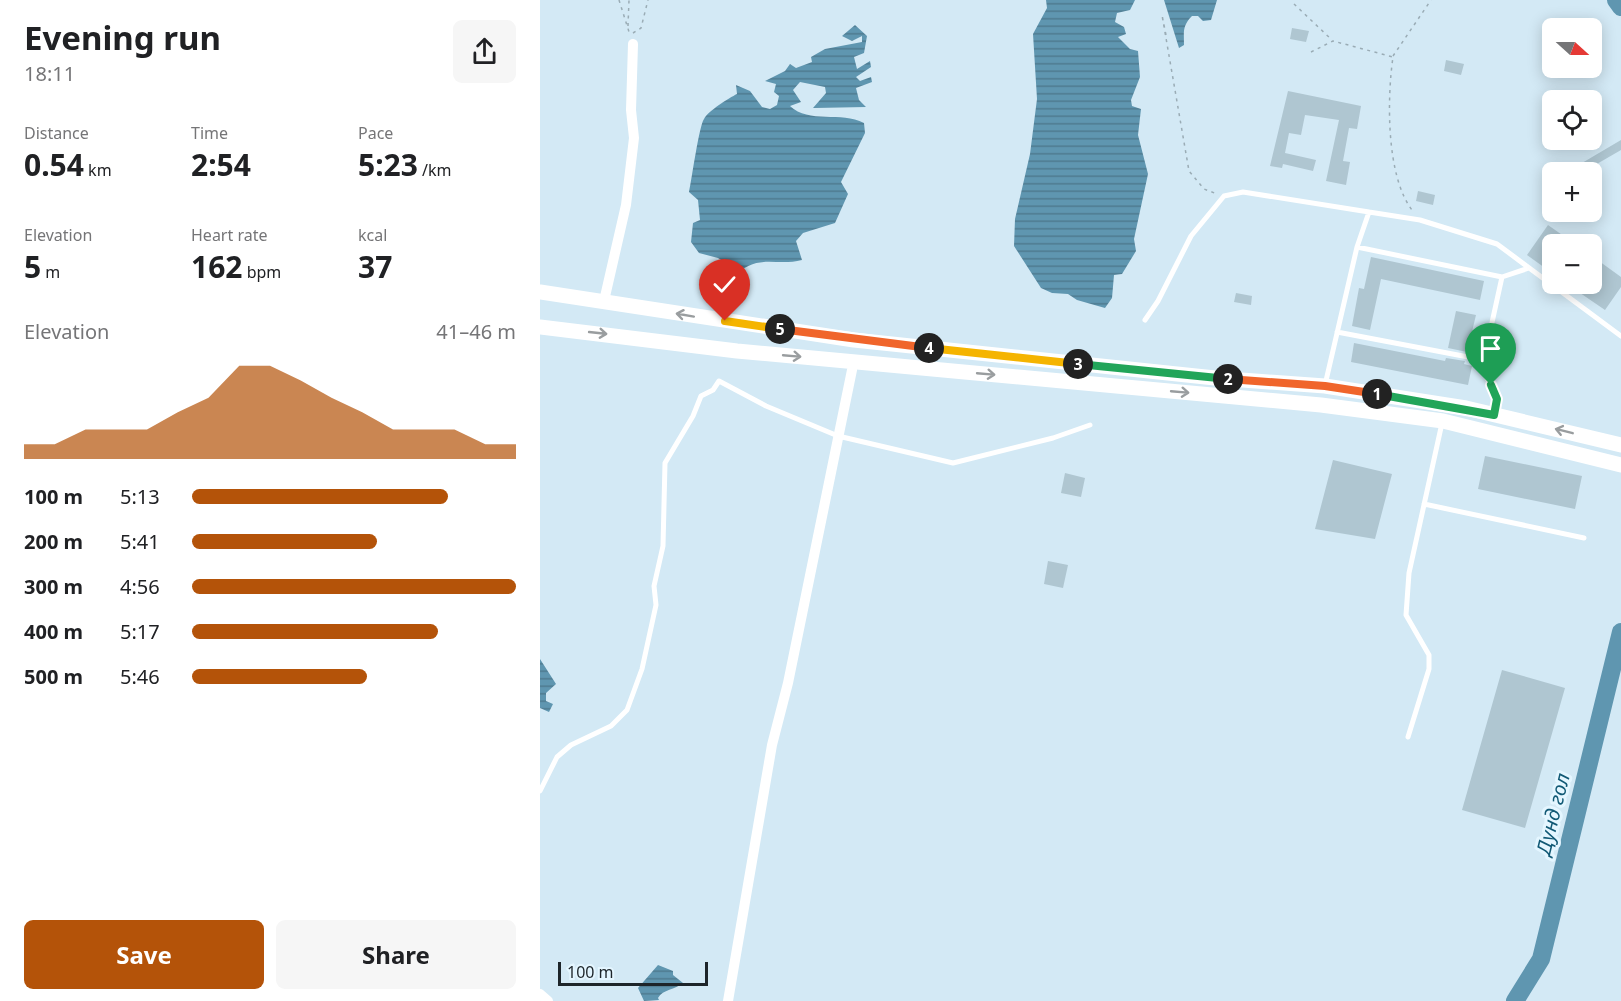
<!DOCTYPE html>
<html lang="en">
<head>
<meta charset="utf-8">
<style>
  body { margin:0; font-family:"Noto Sans",sans-serif; background:#f6f6f6; color:#202124; height:100vh; display:flex; flex-direction:column; font-size:22px; white-space:nowrap }
  * { box-sizing:border-box; margin:0 }
  p { font-size:20px; color:#757577 }
  .icon { flex:none; width:33px; height:33px; fill:none; stroke:currentColor; stroke-width:2; stroke-linecap:round; stroke-linejoin:round }
  .map { position:relative; flex:1; overflow:hidden }
  .drawer { display:flex; flex-direction:column; background:#fff; width:540px }
  .drawer>* { flex:none }
  .needle { width:39px; rotate:111deg }
  .buttons { position:absolute; left:1002px; top:18px; display:grid; gap:12px }
  .buttons a { display:grid; place-items:center; width:60px; height:60px; border-radius:9px; background:#fff; box-shadow:0 3px 15px #0003; font-size:30px }
  .scale { position:absolute; left:18px; bottom:15px; width:150px; box-sizing:border-box; padding-left:6px; border:3px solid #1d252a; border-top:0; font-size:16px; line-height:21px; white-space:nowrap; color:#1d252a; -webkit-text-stroke:4px #e4f6ff; paint-order:stroke }
  .pin { position:absolute; display:grid; place-items:center; width:51px; height:51px; color:#fff; margin:-62px -26px; border-radius:50% 50% 50% 0; rotate:-45deg; box-shadow:0 0 6px #0007 }
  .pin .icon { rotate:45deg }
  .km { position:absolute; width:30px; height:30px; margin:-15px; border-radius:50%; background:#222; color:#fff; font-size:16px; line-height:30px; text-align:center }
  .round { display:grid; place-items:center; flex:none; width:63px; height:63px; border-radius:9px; background:#f6f6f6 }
  .headline { display:flex; align-items:center; justify-content:space-between; height:102px; padding:0 24px }
  h1 { font-size:33px; font-weight:700; line-height:45px }
  .figures { display:grid; grid-template-columns:repeat(3,1fr); gap:9px; height:102px; padding:6px 24px }
  .figures div { display:grid; align-content:center }
  .figures b { font-size:30px; font-weight:700 }
  .figures small { font-size:16px; font-weight:400 }
  .figures p { font-size:16px }
  .chart { height:168px; padding:12px 24px }
  .chart p { display:flex; justify-content:space-between }
  .chart svg { width:100%; height:108px; margin-top:6px; fill:#b45309; opacity:.7 }
  .primary-button { display:flex; gap:12px; margin-top:auto; padding:12px 24px }
  .primary-button a { flex:1; height:69px; border-radius:9px; background:#b45309; color:#fff; font-size:24px; font-weight:700; line-height:69px; text-align:center }
  .primary-button a+a { background:#f6f6f6; color:#202124 }
  ul { padding:0 24px; list-style:none; font-size:20px }
  li { display:grid; grid-template-columns:96px 72px 1fr; align-items:center; height:45px }
  li i { height:15px; border-radius:8px; background:#b45309 }
  main { display:flex; flex:1; min-height:0 }
  .map>svg:first-child { display:block }
  .water { fill:url(#water-rules) }
  .lines { fill:none; stroke-linecap:round; stroke-linejoin:round }
  .river { stroke:#5f96b0; stroke-width:18 }
  .building { fill:#afc6d1 }
  .path { stroke:#9aacb5; stroke-width:1.5; stroke-dasharray:3 4.5; stroke-linecap:butt }
  .lane { stroke:#fff; stroke-width:5 }
  .street { stroke:#fff; stroke-width:10 }
  .secondary { stroke:#fff; stroke-width:15 }
  .oneway { stroke:#999d9f }
  .split-1-casing { stroke:#fff; stroke-width:12 }
  .split-2-casing { stroke:#fff; stroke-width:12 }
  .split-3-casing { stroke:#fff; stroke-width:12 }
  .split-4-casing { stroke:#fff; stroke-width:12 }
  .split-5-casing { stroke:#fff; stroke-width:12 }
  .split-6-casing { stroke:#fff; stroke-width:12 }
  .split-1 { stroke:#22a559; stroke-width:8 }
  .split-2 { stroke:#f0652b; stroke-width:8 }
  .split-3 { stroke:#22a559; stroke-width:8 }
  .split-4 { stroke:#f5b400; stroke-width:8 }
  .split-5 { stroke:#f0652b; stroke-width:8 }
  .split-6 { stroke:#f5b400; stroke-width:8 }
  .labels { text-anchor:middle; stroke-width:6; stroke-linejoin:round; paint-order:stroke }
  .water-label { font-size:20px; font-style:italic; fill:#115975; stroke:#e4f6ff }
</style>
</head>
<body>
<main>
<section class="drawer">
<div class="headline"><div><h1>Evening run</h1><p>18:11</p></div><a class="round"><svg class="icon" aria-label="share" viewBox="0 0 24 24"><path d="M12 15V3M7 8l5-5 5 5M5 13v7h14v-7"/></svg></a></div>
<div class="figures">
<div><p>Distance</p><b>0.54<small> km</small></b></div>
<div><p>Time</p><b>2:54</b></div>
<div><p>Pace</p><b>5:23<small> /km</small></b></div>
</div>
<div class="figures">
<div><p>Elevation</p><b>5<small> m</small></b></div>
<div><p>Heart rate</p><b>162<small> bpm</small></b></div>
<div><p>kcal</p><b>37</b></div>
</div>
<div class="chart"><p><span>Elevation</span>41–46 m</p>
<svg viewBox="0 0 160 44" preserveAspectRatio="none"><path d="M0 44V38L10 38L20 32L30 32L40 32L50 25L60 19L70 6L80 6L90 12L100 19L110 25L120 32L130 32L140 32L150 38L160 38V44z"/></svg>
</div>
<ul>
<li><b>100 m</b>5:13<i style="width:79%"></i></li>
<li><b>200 m</b>5:41<i style="width:57%"></i></li>
<li><b>300 m</b>4:56<i style="width:100%"></i></li>
<li><b>400 m</b>5:17<i style="width:76%"></i></li>
<li><b>500 m</b>5:46<i style="width:54%"></i></li>
</ul>
<div class="primary-button"><a>Save</a><a>Share</a></div>
</section>
<div class="map">
<svg width="1081" height="1001" viewBox="0 0 1081 1001">
  <defs>
    <pattern id="water-rules" width="6" height="5" patternUnits="userSpaceOnUse" patternTransform="scale(1.5)"><rect width="6" height="5" fill="#5f96b0"/><path d="M0 2.5h6" fill="none" stroke="#4e7a8f"/></pattern>
  </defs>
  <rect width="100%" height="100%" fill="#d3e9f5"/>
  <path class="water" d="M506 0H595L590 10 577 13 575 22 584 27 586 34 578 37 590 49 598 51 600 77 591 100 592 106 601 109 598 135 608 174 594 239 596 251 582 274 574 275 572 298 565 308 537 300 528 294 512 293 501 288 474 246 475 219 490 154 497 99 493 34 507 8Z
    M624 0H677L671 20 663 21 658 16H652C642 26 644 32 644 45L639 48Z
    M315 25 327 36 324 53 314 57 317 69 330 61 331 67 316 77 320 81 331 77 332 82 316 88 319 100 326 107 273 108 286 93 285 87 260 82 253 90 261 102 250 106C269 124 301 111 324 123L325 133 301 182 308 194 295 223 263 233 256 241 262 260C236 267 215 252 194 278L183 271 186 263 178 258 159 253 151 242 153 223 160 220 158 200 149 192C152 178 159 126 164 119 168 111 189 98 197 94L196 85 210 91 222 107 230 109 237 105 239 96 234 92 236 84 225 81 245 71 250 64 256 68 272 62 271 57 285 49 322 42V36L312 41 302 36Z
    M0 659 16 684 6 693V701L13 704 9 712 0 708Z
    M118 965 133 971V975L143 983C135 990 123 989 118 998L119 1000 104 1001 98 988Z"/>
  <g class="lines">
    <path class="river" d="M1076 0 1081 7
      M975 1001 1001 959 1081 632"/>
  </g>
  <path class="building" d="M752 28 769 31 766 42 750 39Z
    M906 60 924 64 921 75 904 71Z
    M748 91 821 106 817 129 809 128 803 161 810 162 806 185 786 181 799 120 765 115 761 135 749 133 745 153 776 160 773 171 743 164 742 168 730 166Z
    M1081 140V150L1043 172 1042 163Z
    M878 191 895 195 893 205 876 201Z
    M1008 225 1035 244H1012V273L987 255Z
    M1052 256 1081 277V287L1065 310 1027 284H1052Z
    M831 257 944 281 940 300 841 279 830 330 812 326 819 288 824 289Z
    M696 293 712 296 711 305 694 302Z
    M916 311 936 315 927 352 908 348Z
    M814 343 905 361 906 358 925 361 924 364 932 366 928 385 811 362Z
    M945 456 1042 476 1035 509 938 489Z
    M793 460 852 474 835 539 775 529Z
    M525 473 545 478 541 497 521 493Z
    M508 561 528 565 523 588 504 584Z
    M962 670 1025 688 985 828 922 810Z"/>
  <g class="lines">
    <path class="path" d="M79 0 90 35
      M754 4 792 40
      M88 26 89 0
      M93 33 101 28 108 0
      M626 35 622 15 649 171 664 189 677 194
      M771 52 793 41 853 57C847 98 846 176 872 210
      M853 56 891 0"/>
    <path class="lane" d="M817 247 962 277
      M605 320 618 301 651 236 684 196 703 192 829 212
      M797 332 944 360
      M785 385 817 247 829 212 880 220 957 244 1081 336
      M954 414 957 399 942 368 962 277 989 268
      M884 504 1044 538
      M868 737 889 669V655L866 615 869 573 902 423
      M0 791 17 757 31 745 71 726 87 710 102 669 116 605 114 586 123 546 125 463 153 416 161 396 173 390 179 381 226 406 298 436 413 463 513 438 550 425"/>
    <path class="street" d="M64 301 86 205 94 138 91 110 93 44
      M0 994 8 1001
      M188 1001 232 745 248 683 312 370"/>
    <path class="secondary" d="M0 292 314 340 675 378 785 386 926 408 1081 445
      M0 327 197 351 781 405 903 421 1081 465"/>
  </g>
  <defs><path id="oneway-shaft" d="M-6 0H5M1.5-3L5.5 0L1.5 3" fill="none" stroke-width="1.6" stroke-linecap="round" stroke-linejoin="round" transform="scale(1.5)"/></defs>
  <g class="oneway">
    <use href="#oneway-shaft" transform="translate(145 315) rotate(-170)"/>
    <use href="#oneway-shaft" transform="translate(58 333) rotate(6)"/>
    <use href="#oneway-shaft" transform="translate(252 356) rotate(5)"/>
    <use href="#oneway-shaft" transform="translate(446 374) rotate(5)"/>
    <use href="#oneway-shaft" transform="translate(640 392) rotate(5)"/>
    <use href="#oneway-shaft" transform="translate(1024 431) rotate(-166)"/>
  </g>
  <g class="lines">
    <g class="split-1-casing">
      <path id="split-1" d="M837 394 954 415 957 399 951 385"/>
    </g>
    <g class="split-2-casing">
      <path id="split-2" d="M688 379 785 386 837 394"/>
    </g>
    <g class="split-3-casing">
      <path id="split-3" d="M538 364 688 379"/>
    </g>
    <g class="split-4-casing">
      <path id="split-4" d="M389 348 538 364"/>
    </g>
    <g class="split-5-casing">
      <path id="split-5" d="M240 329 389 348"/>
    </g>
    <g class="split-6-casing">
      <path id="split-6" d="M185 321 240 329"/>
    </g>
    <use href="#split-1" class="split-1"/>
    <use href="#split-2" class="split-2"/>
    <use href="#split-3" class="split-3"/>
    <use href="#split-4" class="split-4"/>
    <use href="#split-5" class="split-5"/>
    <use href="#split-6" class="split-6"/>
  </g>
  <g class="labels">
    <g class="water-label">
      <text transform="translate(1013 814) rotate(-76)" y="7">Дунд гол</text>
    </g>
  </g>
</svg>
<div class="buttons">
<a><svg class="needle" viewBox="-14 -14 28 28"><path d="M0-13l5 13h-10z" fill="#e53935"/><path d="M0 13l5-13h-10z" fill="#757577"/></svg></a>
<a><svg class="icon" aria-label="locate" viewBox="0 0 24 24"><circle cx="12" cy="12" r="6"/><path d="M12 2v4M12 18v4M2 12h4M18 12h4"/></svg></a>
<a>+</a>
<a>−</a>
</div>
<div class="scale">100 m</div>
<div class="pin" style="left:951px;top:385px;background:#1e9e55"><svg class="icon" aria-label="arrive" viewBox="0 0 24 24"><path d="M6 21V4h12l-3 4 3 4H6"/></svg></div>
<div class="pin" style="left:185px;top:321px;background:#d93025"><svg class="icon" aria-label="check" viewBox="0 0 24 24"><path d="M5 12l5 5 9-10"/></svg></div>
<b class="km" style="left:837px;top:394px">1</b>
<b class="km" style="left:688px;top:379px">2</b>
<b class="km" style="left:538px;top:364px">3</b>
<b class="km" style="left:389px;top:348px">4</b>
<b class="km" style="left:240px;top:329px">5</b>
</div>
</main>
</body>
</html>
